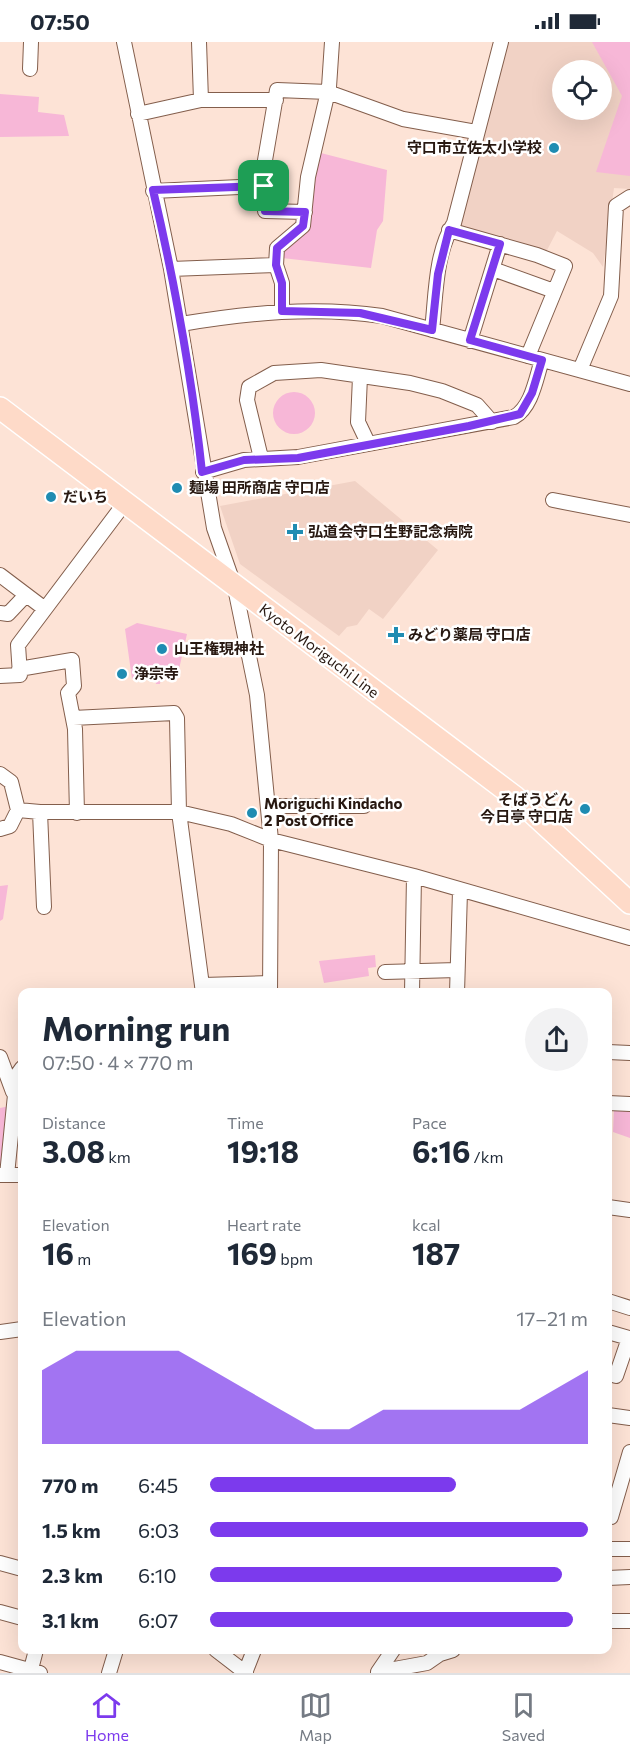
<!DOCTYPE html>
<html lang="en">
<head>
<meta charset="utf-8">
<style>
  body { margin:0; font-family:Commissioner,"Noto Sans JP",sans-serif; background:#f2f2f3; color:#1f2937; height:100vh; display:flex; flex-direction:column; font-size:22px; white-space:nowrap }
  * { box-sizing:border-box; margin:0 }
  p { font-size:20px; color:#747a83 }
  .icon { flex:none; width:33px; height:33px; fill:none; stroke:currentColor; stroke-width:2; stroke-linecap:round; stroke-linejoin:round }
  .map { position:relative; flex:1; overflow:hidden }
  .panel { position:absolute; left:18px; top:946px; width:594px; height:666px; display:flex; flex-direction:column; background:#fff; border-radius:12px; box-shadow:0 6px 24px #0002 }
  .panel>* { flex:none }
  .fabs { position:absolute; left:552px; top:18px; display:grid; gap:12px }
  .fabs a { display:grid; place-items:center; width:60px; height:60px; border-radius:50%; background:#fff; box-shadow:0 6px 24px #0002; font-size:30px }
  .pin { position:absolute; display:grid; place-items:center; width:51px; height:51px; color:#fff; margin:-26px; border-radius:12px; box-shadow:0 3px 9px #0006 }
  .round { display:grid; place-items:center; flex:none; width:63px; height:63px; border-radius:32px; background:#f2f2f3 }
  .head { display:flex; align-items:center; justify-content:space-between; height:102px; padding:0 24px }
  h1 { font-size:33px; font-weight:700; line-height:45px }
  .figures { display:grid; grid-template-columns:repeat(3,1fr); gap:9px; height:102px; padding:6px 24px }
  .figures div { display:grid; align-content:center }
  .figures b { font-size:30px; font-weight:700 }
  .figures small { font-size:16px; font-weight:400 }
  .figures p { font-size:16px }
  .chart { height:168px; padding:12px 24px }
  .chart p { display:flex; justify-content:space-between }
  .chart svg { width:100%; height:108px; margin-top:6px; fill:#7c3aed; opacity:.7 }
  ul { padding:0 24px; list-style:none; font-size:20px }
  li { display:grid; grid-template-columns:96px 72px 1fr; align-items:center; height:45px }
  li i { height:15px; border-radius:8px; background:#7c3aed }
  .status { display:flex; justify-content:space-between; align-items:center; height:42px; padding:0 30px; background:#fff; direction:ltr }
  .status svg { height:16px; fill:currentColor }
  .dock { display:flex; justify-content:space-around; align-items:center; height:84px; border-top:2px solid #e0e1e3; background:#fff; font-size:16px; color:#747a83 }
  .dock a { display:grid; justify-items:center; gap:3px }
  .dock .selected { color:#7c3aed }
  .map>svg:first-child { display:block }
  .built { fill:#f1d2c5; fill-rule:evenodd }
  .green { fill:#f7b7d7 }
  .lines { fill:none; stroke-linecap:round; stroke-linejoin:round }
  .street-casing { stroke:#835e4c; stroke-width:16 }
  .primary-casing { stroke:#fff; stroke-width:24 }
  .street { stroke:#fff; stroke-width:14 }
  .primary { stroke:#fedac8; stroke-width:21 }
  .route-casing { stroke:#fff; stroke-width:12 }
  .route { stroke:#7c3aed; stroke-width:8 }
  .poi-dot { fill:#1f8cb2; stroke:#fff; stroke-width:2 }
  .labels { text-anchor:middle; stroke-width:5; stroke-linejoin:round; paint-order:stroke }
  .poi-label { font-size:15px; font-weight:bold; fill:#271811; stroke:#fff; text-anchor:start }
  .street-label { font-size:15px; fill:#271811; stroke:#fff }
</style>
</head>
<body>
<div class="status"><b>07:50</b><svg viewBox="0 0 49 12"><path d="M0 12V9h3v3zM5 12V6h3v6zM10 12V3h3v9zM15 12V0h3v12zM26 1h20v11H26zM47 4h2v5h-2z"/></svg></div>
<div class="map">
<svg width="630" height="1631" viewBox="0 0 630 1631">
  <rect width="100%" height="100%" fill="#fde3d6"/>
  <path class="built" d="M506 0H630V147L614 146 603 225 593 211 557 189 545 212 463 188 458 183ZM562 28H602V68H562Z
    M355 439 438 508 383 577 369 567 357 583 347 585 339 594 240 522 220 464Z"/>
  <path class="green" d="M592 0H630V134L596 130 622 54Z
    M0 52 39 55 38 70 64 73 69 94 0 95Z
    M317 110 387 128 383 179 377 188 371 226 282 216 281 210 308 185Z
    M273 371a21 21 0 1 1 42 0a21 21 0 1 1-42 0Z
    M137 581 187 592 177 636H161L160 642H156L155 637H132L125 587Z
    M8 843 3 877 0 879V844Z
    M375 913 376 925 368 926 369 934 324 941 319 919Z
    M10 1064 3 1121 0 1124V1066Z
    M614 1066 630 1067V1096L613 1090Z"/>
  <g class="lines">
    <g class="street-casing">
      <path id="street" d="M124 0 171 227 214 486 235 546 257 653 271 798 270 951
        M199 0 201 58
        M30 27 31 0
        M138 72 201 58H276
        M153 149 264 144
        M305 170 265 169 264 124 277 48 328 50 403 77 476 90
        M449 188 537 213 565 224 528 314
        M171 227 276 223
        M493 227 554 249
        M282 269V241L276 223 277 206 303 184 308 135 329 45 332 0
        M181 282C247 271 315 264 382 274L630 342
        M432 288C436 254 435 211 454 181L501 0
        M470 299 500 202
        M580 328 611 254 616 164 630 155
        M360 335 358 380 368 401
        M261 416 247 358 249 345 274 331 321 328 410 341 442 349 477 363 492 380
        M203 430 244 418 298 415 514 375C532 365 536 336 542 318
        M553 458 630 473
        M0 533 45 567
        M0 571 8 572 26 553
        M19 627 72 618 74 644 68 651 75 687 77 771
        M0 634 20 633 18 603 124 462
        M73 676 174 671 177 676 179 770 203 951
        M0 732 11 740 18 768 40 770H179L231 782 271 798 414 834 630 896
        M268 764H364
        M40 770 44 865
        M0 787 10 784 18 768
        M385 930 457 928
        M203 943 270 941
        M412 951 414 834
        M457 951 460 849
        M608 1010 630 1011
        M0 1015 13 1050
        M608 1061 630 1062
        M0 1133H22
        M7 1133 17 1033 22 1026
        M608 1165 630 1168
        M608 1259 630 1266
        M0 1290 22 1287
        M608 1290 629 1296 616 1334 608 1331
        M608 1373 630 1376
        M608 1475H611L630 1410
        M608 1507H630
        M0 1521 22 1527
        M608 1536 630 1535
        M0 1570 22 1576
        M608 1579H630
        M216 1608 246 1631
        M393 1608 378 1630 427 1621 440 1612 453 1608
        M0 1620 40 1631
        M30 1631 36 1608
        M109 1631 116 1608
        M245 1631 254 1608"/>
    </g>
    <g class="primary-casing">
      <path id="primary" d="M0 366 515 755 630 861"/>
    </g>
    <use href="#street" class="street"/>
    <use href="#primary" class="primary"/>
  </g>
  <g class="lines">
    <g class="route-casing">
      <path id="route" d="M264 144 265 169 305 170 303 184 277 206 276 223 282 241V269L360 271 432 288 438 232 449 188 500 202 470 298 542 318 532 351 520 372 469 384 298 416 244 418 202 430C192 335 175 242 153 148Z"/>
    </g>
    <use href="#route" class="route"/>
  </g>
  <g class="poi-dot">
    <circle cx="554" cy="106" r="6"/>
    <circle cx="177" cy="446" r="6"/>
    <circle cx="51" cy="455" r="6"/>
    <path d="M292 481h6v6h6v6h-6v6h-6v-6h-6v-6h6z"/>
    <path d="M393 584h6v6h6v6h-6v6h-6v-6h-6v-6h6z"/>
    <circle cx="162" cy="607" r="6"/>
    <circle cx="122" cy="632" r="6"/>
    <circle cx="585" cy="767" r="6"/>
    <circle cx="252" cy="771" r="6"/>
  </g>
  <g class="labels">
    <g class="poi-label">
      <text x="542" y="111" text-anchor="end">守口市立佐太小学校</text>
      <text x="189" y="451">麺場 田所商店 守口店</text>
      <text x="63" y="460">だいち</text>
      <text x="308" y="495">弘道会守口生野記念病院</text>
      <text x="408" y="598">みどり薬局 守口店</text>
      <text x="174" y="612">山王権現神社</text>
      <text x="134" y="637">浄宗寺</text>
      <text x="573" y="763" text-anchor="end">そばうどん<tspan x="573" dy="17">今日亭 守口店</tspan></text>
      <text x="264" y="767">Moriguchi Kindacho<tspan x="264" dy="17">2 Post Office</tspan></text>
    </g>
    <g class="street-label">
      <text transform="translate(319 609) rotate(37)" y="5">Kyoto Moriguchi Line</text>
    </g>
  </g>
</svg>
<div class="fabs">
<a><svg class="icon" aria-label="locate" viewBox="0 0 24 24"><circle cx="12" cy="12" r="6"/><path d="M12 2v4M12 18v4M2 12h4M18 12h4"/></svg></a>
</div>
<div class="pin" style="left:264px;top:144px;background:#1e9e55"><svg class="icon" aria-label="arrive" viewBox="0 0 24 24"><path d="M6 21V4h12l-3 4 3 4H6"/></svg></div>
<section class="panel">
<div class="head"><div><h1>Morning run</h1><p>07:50 · 4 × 770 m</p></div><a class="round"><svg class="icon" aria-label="share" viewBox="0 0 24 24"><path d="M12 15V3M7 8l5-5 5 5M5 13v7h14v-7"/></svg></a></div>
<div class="figures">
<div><p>Distance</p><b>3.08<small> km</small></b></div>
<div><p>Time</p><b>19:18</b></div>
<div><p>Pace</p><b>6:16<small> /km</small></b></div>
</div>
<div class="figures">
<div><p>Elevation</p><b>16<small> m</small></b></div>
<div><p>Heart rate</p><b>169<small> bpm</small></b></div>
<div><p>kcal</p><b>187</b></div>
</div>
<div class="chart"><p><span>Elevation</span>17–21 m</p>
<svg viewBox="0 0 160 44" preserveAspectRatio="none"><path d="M0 44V14L10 6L20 6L30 6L40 6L50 14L60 22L70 30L80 38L90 38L100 30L110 30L120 30L130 30L140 30L150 22L160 14V44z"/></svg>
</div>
<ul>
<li><b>770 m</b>6:45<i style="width:65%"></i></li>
<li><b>1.5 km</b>6:03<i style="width:100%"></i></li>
<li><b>2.3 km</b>6:10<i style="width:93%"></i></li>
<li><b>3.1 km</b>6:07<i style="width:96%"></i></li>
</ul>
</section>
</div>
<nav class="dock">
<a class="selected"><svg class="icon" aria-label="home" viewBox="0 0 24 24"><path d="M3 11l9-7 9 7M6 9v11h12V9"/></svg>Home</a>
<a><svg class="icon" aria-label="map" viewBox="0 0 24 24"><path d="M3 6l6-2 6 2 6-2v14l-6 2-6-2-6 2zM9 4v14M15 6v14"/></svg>Map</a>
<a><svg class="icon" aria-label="saved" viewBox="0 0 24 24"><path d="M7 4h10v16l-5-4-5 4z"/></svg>Saved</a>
</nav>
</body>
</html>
